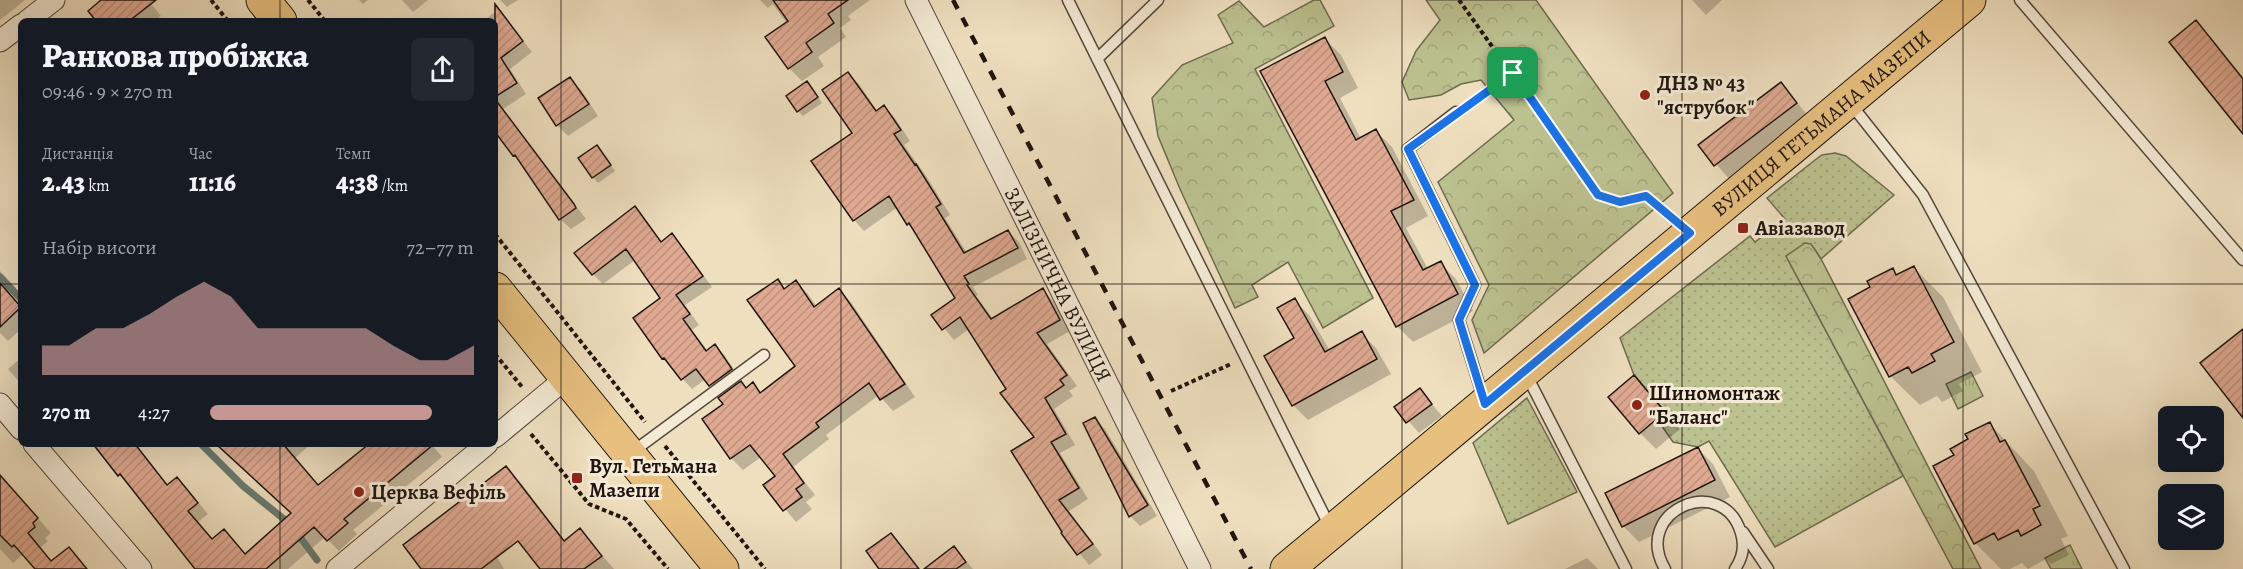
<!DOCTYPE html>
<html lang="uk">
<head>
<meta charset="utf-8">
<style>
  body { margin:0; font-family:Alegreya,serif; background:#242831; color:#f1f3f6; height:100vh; display:flex; flex-direction:column; font-size:22px; white-space:nowrap }
  * { box-sizing:border-box; margin:0 }
  p { font-size:20px; color:#9ea1a6 }
  .icon { flex:none; width:33px; height:33px; fill:none; stroke:currentColor; stroke-width:2; stroke-linecap:round; stroke-linejoin:round }
  .map { position:relative; flex:1; overflow:hidden }
  .side { position:absolute; left:18px; top:18px; width:480px; height:429px; display:flex; flex-direction:column; background:#171b24; border-radius:9px; box-shadow:0 6px 24px #0002 }
  .side>* { flex:none }
  .tools { position:absolute; left:2158px; top:406px; display:grid; gap:12px }
  .tools a { display:grid; place-items:center; width:66px; height:66px; border-radius:9px; background:#171b24; box-shadow:0 6px 24px #0002; font-size:30px }
  .pin { position:absolute; display:grid; place-items:center; width:51px; height:51px; color:#fff; margin:-26px; border-radius:12px; box-shadow:0 3px 9px #0006 }
  .round { display:grid; place-items:center; flex:none; width:63px; height:63px; border-radius:9px; background:#242831 }
  .headline { display:flex; align-items:center; justify-content:space-between; height:102px; padding:0 24px }
  h1 { font-size:33px; font-weight:800; line-height:45px }
  .stats { display:grid; grid-template-columns:repeat(3,1fr); gap:9px; height:102px; padding:6px 24px }
  .stats div { display:grid; align-content:center }
  .stats b { font-size:26px; font-weight:800 }
  .stats small { font-size:16px; font-weight:400 }
  .stats p { font-size:16px }
  .chart { height:168px; padding:12px 24px }
  .chart p { display:flex; justify-content:space-between }
  .chart svg { width:100%; height:108px; margin-top:6px; fill:#c59692; opacity:.7 }
  ul { padding:0 24px; list-style:none; font-size:20px }
  li { display:grid; grid-template-columns:96px 72px 1fr; align-items:center; height:45px }
  li i { height:15px; border-radius:8px; background:#c59692 }
  .map>svg:first-child { display:block }
  .grass { fill:url(#grass-dots); stroke:#6e6b50; stroke-width:1.5 }
  .forest { fill:url(#forest-crowns); stroke:#6e6b50; stroke-width:1.5 }
  .park { fill:url(#park-tufts); stroke:#6e6b50; stroke-width:1.5 }
  .shadow { fill:#0003 }
  .lines { fill:none; stroke-linecap:round; stroke-linejoin:round }
  .stream { stroke:#697a71; stroke-width:7 }
  .building { fill:url(#building-hatch); stroke:#201510; stroke-width:1.5 }
  .lane-casing { stroke:#54483c; stroke-width:13 }
  .street-casing { stroke:#54483c; stroke-width:23 }
  .primary-casing { stroke:#201510; stroke-width:35 }
  .path { stroke:#201510; stroke-width:4; stroke-dasharray:4.5 3; stroke-linecap:butt }
  .lane { stroke:#f4ead5; stroke-width:10 }
  .street { stroke:#f4ead5; stroke-width:21 }
  .primary { stroke:#e7c080; stroke-width:33 }
  .rail { stroke:#201510; stroke-width:4.5; stroke-dasharray:10 10; stroke-linecap:butt }
  .route-casing { stroke:#fff; stroke-width:12 }
  .route { stroke:#1a73e8; stroke-width:8 }
  .grid { fill:none; stroke:#201510; stroke-width:1.5; stroke-opacity:0.55 }
  .poi-dot { fill:#8f2418; stroke:#f4ead5; stroke-width:2 }
  .labels { text-anchor:middle; stroke-width:6; stroke-linejoin:round; paint-order:stroke }
  .poi-label { font-size:21px; font-weight:bold; fill:#201510; stroke:#f4ead5; text-anchor:start }
  .street-label { font-size:21px; fill:#201510; stroke:#f4ead5 }
</style>
</head>
<body>
<div class="map">
<svg width="2243" height="569" viewBox="0 0 2243 569">
  <defs>
    <pattern id="grass-dots" width="8" height="8" patternUnits="userSpaceOnUse" patternTransform="scale(1.5)"><rect width="8" height="8" fill="#bcc190"/><path d="M2 2h.1M6 6h.1" fill="none" stroke="#a1a57b" stroke-width="1.8" stroke-linecap="round"/></pattern>
    <pattern id="forest-crowns" width="20" height="18" patternUnits="userSpaceOnUse" patternTransform="scale(1.5)"><rect width="20" height="18" fill="#bcc190"/><path d="M2 6a3 3 0 1 1 6 0M12 15a3 3 0 1 1 6 0" fill="none" stroke="#a1a57b"/></pattern>
    <pattern id="park-tufts" width="24" height="20" patternUnits="userSpaceOnUse" patternTransform="scale(1.5)"><rect width="24" height="20" fill="#bcc190"/><path d="M3 7l-1-3M5 7V3M7 7l1-3M15 17l-1-3M17 17v-4M19 17l1-3" fill="none" stroke="#a1a57b"/></pattern>
    <pattern id="building-hatch" width="6" height="6" patternUnits="userSpaceOnUse" patternTransform="scale(1.5)"><rect width="6" height="6" fill="#dfa992"/><path d="M-1 1l2-2M0 6l6-6M5 7l2-2" fill="none" stroke="#bf917d"/></pattern>
  </defs>
  <rect width="100%" height="100%" fill="#eedfbf"/>
  <filter id="stains"><feTurbulence type="fractalNoise" baseFrequency=".00333" numOctaves="4"/><feColorMatrix values="0 0 0 0 .2 0 0 0 0 .09 0 0 0 0 .02 0 0 0 .5 -.17"/></filter>
  <radialGradient id="worn" r=".72"><stop offset=".6" stop-color="#630" stop-opacity="0"/><stop offset="1" stop-color="#630" stop-opacity=".3"/></radialGradient>
  <path class="grass" d="M1835 153 1846 156 1894 195 1821 259 1814 248 1786 256 1903 476 1775 547 1709 441 1698 447 1673 442 1657 419 1665 412 1634 375 1620 338 1750 236 1755 242 1785 219 1767 198 1815 160 1822 155Z
    M1527 398 1577 492 1508 524 1473 443Z"/>
  <path class="forest" d="M1314 0H1320L1334 26 1255 69 1373 298 1323 328 1288 262 1252 285 1258 297 1235 308 1180 189 1158 136 1152 98 1182 65 1233 43 1218 15 1239 1 1264 27Z
    M1426 0H1536L1673 193 1484 353 1472 320 1489 285 1438 182 1514 120 1481 80 1461 84 1441 95 1409 100 1402 82 1416 51 1440 20Z
    M1805 243 1811 244 1821 259 1981 569H1953L1786 256Z"/>
  <path class="park" d="M1971 372 1983 396 1958 409 1946 384Z
    M2070 545 2082 569H2051L2045 558Z"/>
  <path class="shadow" d="M0 0H25L0 20Z
    M104 0H148L161 16 154 21H98Z
    M359 0H368L363 4Z
    M402 0H428L413 12Z
    M500 0H518L507 7Z
    M760 0H870L848 16 851 20 840 28 846 37 818 57 824 66 802 81 789 68 767 38 787 24 773 4 768 8Z
    M1692 0H1722L1706 15Z
    M498 10 532 52 510 69 526 94 503 109 586 219 571 229 560 219 522 163 495 129V21H483Z
    M2196 22 2211 38 2243 77V130Z
    M1325 39 1341 55 1358 88 1340 98 1361 139 1376 131 1392 147 1428 216 1406 228 1428 269 1440 263 1456 279 1473 311 1413 342 1397 326 1262 72Z
    M848 74 859 84 878 112 884 107 895 118 910 141 904 145 927 177 950 215 945 218 967 253 1008 231 1019 242 1027 259 973 287 978 295 976 296 993 319 1043 290 1053 301 1070 331 1047 344 1077 386 1069 391 1073 396 1054 409 1075 445 1060 453 1088 499 1069 511 1102 555 1089 565 1063 533 1036 437 1008 389 969 329 954 340 933 315 957 298 917 233 908 224 898 207 864 231 854 220V133Z
    M570 79 581 90 598 116 568 136 557 125Z
    M1781 84 1812 120 1731 181 1700 146Z
    M812 88 822 103 803 116 798 111Z
    M602 152 615 171 598 183 593 177Z
    M635 208 662 242 672 235 682 246 712 287 685 305 699 325 692 330 708 351 715 346 725 356 741 380 739 381 746 389 753 384 762 393 797 366 777 281 785 289 796 282 808 294 817 307 839 290 851 302 915 397 893 411 879 395 826 435 829 439 793 467 815 495 806 502 812 509 796 522 765 485 777 476 761 457 743 470 731 458 704 420 725 404 722 397 706 379 692 389 663 358V298L635 260 603 284 593 274Z
    M1913 267 1943 297 1982 372 1959 384 1963 391 1942 402 1937 396 1920 405 1890 376 1872 288 1893 270 1898 275Z
    M0 271 16 288 10 294 21 307V329L8 341 0 333Z
    M1294 300 1309 315 1330 351 1361 333 1376 348 1391 374 1308 420 1293 405 1296 339Z
    M21 358V384L8 369Z
    M1634 377 1680 429 1656 449 1640 433Z
    M1420 390 1442 416 1419 433 1396 407Z
    M1095 419 1105 429 1157 516 1140 526 1130 516Z
    M1989 423 2034 471 2068 536 2061 539 2069 555 2051 564 2046 559 2028 569 2022 563 2010 569H2001L1975 543 1956 456Z
    M92 444H134L168 486 177 479 187 489 208 514 198 522 213 540 224 531 246 555 293 513 228 444H311L295 458 319 487 371 444H431L442 457 353 530 357 534 339 551 325 537 288 569H197L129 485Z
    M1697 448 1713 464 1730 497 1639 542 1623 526Z
    M506 468 521 483 566 542 580 530 614 569H542Z
    M0 475 51 533 45 538 48 541 40 548 52 562 68 549 88 569H37L28 559 27 560 22 555 13 563 0 549Z
    M475 519 504 569H423Z
    M954 548 973 569H926Z
    M1587 558 1598 569H1565Z"/>
  <g class="lines">
    <path class="stream" d="M0 277 21 299
      M201 444 243 486 290 524
      M297 533 317 560"/>
  </g>
  <path class="building" d="M101 0H156L129 21H96L88 11Z
    M773 0H848L828 14 834 23 806 43 812 52 788 69 765 37 788 21Z
    M495 4 523 41 501 58 517 83 495 97Z
    M2196 20 2243 79V134L2169 42Z
    M1325 37 1343 72 1325 81 1356 140 1376 129 1414 200 1391 211 1423 270 1441 261 1458 294 1396 327 1260 71Z
    M848 72 876 111 884 105 901 130 894 134 915 165 916 164 941 204 936 207 964 253 1008 230 1018 248 964 276 969 284 967 285 991 319 1043 288 1060 320 1037 333 1067 375 1060 380 1064 385 1045 398 1066 434 1051 442 1079 488 1059 500 1093 544 1077 555 1061 533 1062 532 1011 451 1034 437 1000 393 1006 389 960 317 942 330 931 315 955 298 909 223 907 225 889 196 853 221 811 161 852 133 822 90Z
    M570 77 589 104 556 126 538 98Z
    M807 81 818 97 797 112 786 96Z
    M1781 82 1797 103 1714 166 1698 145Z
    M495 99 574 204 576 208 559 220 515 155 513 156 495 132Z
    M597 145 611 165 592 178 578 158Z
    M635 206 661 242 672 233 703 276 676 295 690 314 683 319 706 351 715 344 732 369 709 386 696 369 681 380 664 358 662 359 633 318 660 298 626 249 592 275 574 253Z
    M1914 266 1954 342 1931 354 1935 361 1912 373 1908 367 1889 377 1848 299 1870 287 1867 281 1893 268 1896 275Z
    M778 279 784 289 796 280 814 307 839 288 905 384 880 400 869 383 816 423 819 427 783 454 804 483 796 489 802 497 783 511 763 485 775 476 750 445 730 459 702 419 723 404 718 398 741 381 746 388 753 382 760 393 795 366 747 300Z
    M0 283 21 307 0 327Z
    M1295 298 1325 352 1362 331 1377 359 1292 406 1264 356 1294 338 1277 308Z
    M2243 329V418L2200 363Z
    M1634 375 1665 412 1639 434 1608 397Z
    M1420 388 1432 404 1406 423 1394 407Z
    M1095 417 1148 505 1129 517 1083 423Z
    M1990 422 2000 442 2005 440 2040 506 2033 509 2041 525 2021 536 2018 530 1998 540 1994 533 1974 544 1933 466 1954 455 1950 449 1968 439 1965 434Z
    M93 444H135L167 485 177 477 198 503 188 511 212 539 224 529 245 554 291 513 216 444H283L318 485 369 444H434L344 519 348 523 327 541 314 527 266 569H195L120 474 118 476Z
    M1698 447 1715 480 1622 527 1605 493Z
    M506 466 564 541 580 528 602 556 584 569H540L518 541 481 569H421L403 545Z
    M0 475 38 518 33 523 35 527 28 533 51 561 69 547 87 569H35L14 545 12 547 0 535Z
    M891 533 919 569H879L866 551Z
    M954 546 966 562 956 569H924Z"/>
  <g class="lines">
    <g class="lane-casing">
      <path id="lane" d="M1068 0 1331 529
        M2020 0 2243 260
        M1097 59 1158 0
        M1850 103 1923 195 2124 569
        M1456 112 1408 149 1475 285 1459 320 1484 400
        M1526 374 1626 569
        M631 453 764 355
        M1743 532 1768 569
        M1665 569C1631 510 1723 472 1741 533 1745 546 1742 559 1735 569"/>
    </g>
    <g class="street-casing">
      <g id="street">
        <path id="s1" d="M916 0 1200 569"/>
        <path d="M27 21 54 0"/>
        <path d="M0 41 21 25"/>
        <path d="M0 404 21 429"/>
        <path d="M495 437 566 378"/>
        <path d="M34 444 141 569"/>
        <path d="M337 569 487 444"/>
      </g>
    </g>
    <g class="primary-casing">
      <g id="primary">
        <path d="M263 0 280 21"/>
        <path d="M495 289 722 569"/>
        <path id="s2" d="M1287 569 1969 0"/>
      </g>
    </g>
    <path class="path" d="M211 0 228 21
      M308 0 325 21
      M1459 0 1598 195 1620 202 1646 196 1668 215
      M1469 103 1513 73
      M495 234 645 422
      M495 354 523 388
      M1171 391 1231 364
      M531 434 589 504 626 519 668 569
      M665 446 765 569"/>
    <use href="#lane" class="lane"/>
    <use href="#street" class="street"/>
    <use href="#primary" class="primary"/>
    <path class="rail" d="M953 0 1251 569"/>
  </g>
  <g class="lines">
    <g class="route-casing">
      <path id="route" d="M1513 73 1598 195 1620 202 1646 196 1690 233 1485 404 1459 320 1475 285 1408 149Z"/>
    </g>
    <use href="#route" class="route"/>
  </g>
  <path class="grid" d="M280 0V21M561 0V569M841 0V569M1122 0V569M1402 0V569M1682 0V569M1963 0V569M0 284H21M495 284H2243M280 444V569"/>
  <g class="poi-dot">
    <circle cx="1645" cy="95" r="6"/>
    <rect x="1737" y="222" width="12" height="12" rx="3"/>
    <circle cx="1637" cy="405" r="6"/>
    <rect x="571" y="472" width="12" height="12" rx="3"/>
    <circle cx="359" cy="492" r="6"/>
  </g>
  <g class="labels">
    <g class="poi-label">
      <text x="1657" y="90">ДНЗ № 43<tspan x="1657" dy="24">"яструбок"</tspan></text>
      <text x="1755" y="235">Авіазавод</text>
      <text x="1649" y="400">Шиномонтаж<tspan x="1649" dy="24">"Баланс"</tspan></text>
      <text x="589" y="473">Вул. Гетьмана<tspan x="589" dy="24">Мазепи</tspan></text>
      <text x="371" y="499">Церква Вефіль</text>
    </g>
    <g class="street-label">
      <text dy="7" stroke="none"><textPath href="#s2" startOffset="696">ВУЛИЦЯ ГЕТЬМАНА МАЗЕПИ</textPath></text>
      <text dy="7" stroke="none"><textPath href="#s1" startOffset="318">ЗАЛІЗНИЧНА ВУЛИЦЯ</textPath></text>
    </g>
  </g>
  <rect width="100%" height="100%" filter="url(#stains)"/>
  <rect width="100%" height="100%" fill="url(#worn)"/>
</svg>
<div class="tools">
<a><svg class="icon" aria-label="locate" viewBox="0 0 24 24"><circle cx="12" cy="12" r="6"/><path d="M12 2v4M12 18v4M2 12h4M18 12h4"/></svg></a>
<a><svg class="icon" aria-label="layers" viewBox="0 0 24 24"><path d="M12 4l9 5-9 5-9-5zM3 14l9 5 9-5"/></svg></a>
</div>
<div class="pin" style="left:1513px;top:73px;background:#1e9e55"><svg class="icon" aria-label="arrive" viewBox="0 0 24 24"><path d="M6 21V4h12l-3 4 3 4H6"/></svg></div>
<section class="side">
<div class="headline"><div><h1>Ранкова пробіжка</h1><p>09:46 · 9 × 270 m</p></div><a class="round"><svg class="icon" aria-label="share" viewBox="0 0 24 24"><path d="M12 15V3M7 8l5-5 5 5M5 13v7h14v-7"/></svg></a></div>
<div class="stats">
<div><p>Дистанція</p><b>2.43<small> km</small></b></div>
<div><p>Час</p><b>11:16</b></div>
<div><p>Темп</p><b>4:38<small> /km</small></b></div>
</div>
<div class="chart"><p><span>Набір висоти</span>72–77 m</p>
<svg viewBox="0 0 160 44" preserveAspectRatio="none"><path d="M0 44V32L10 32L20 25L30 25L40 19L50 12L60 6L70 12L80 25L90 25L100 25L110 25L120 25L130 32L140 38L150 38L160 32V44z"/></svg>
</div>
<ul>
<li><b>270 m</b>4:27<i style="width:84%"></i></li>
</ul>
</section>
</div>
</body>
</html>
